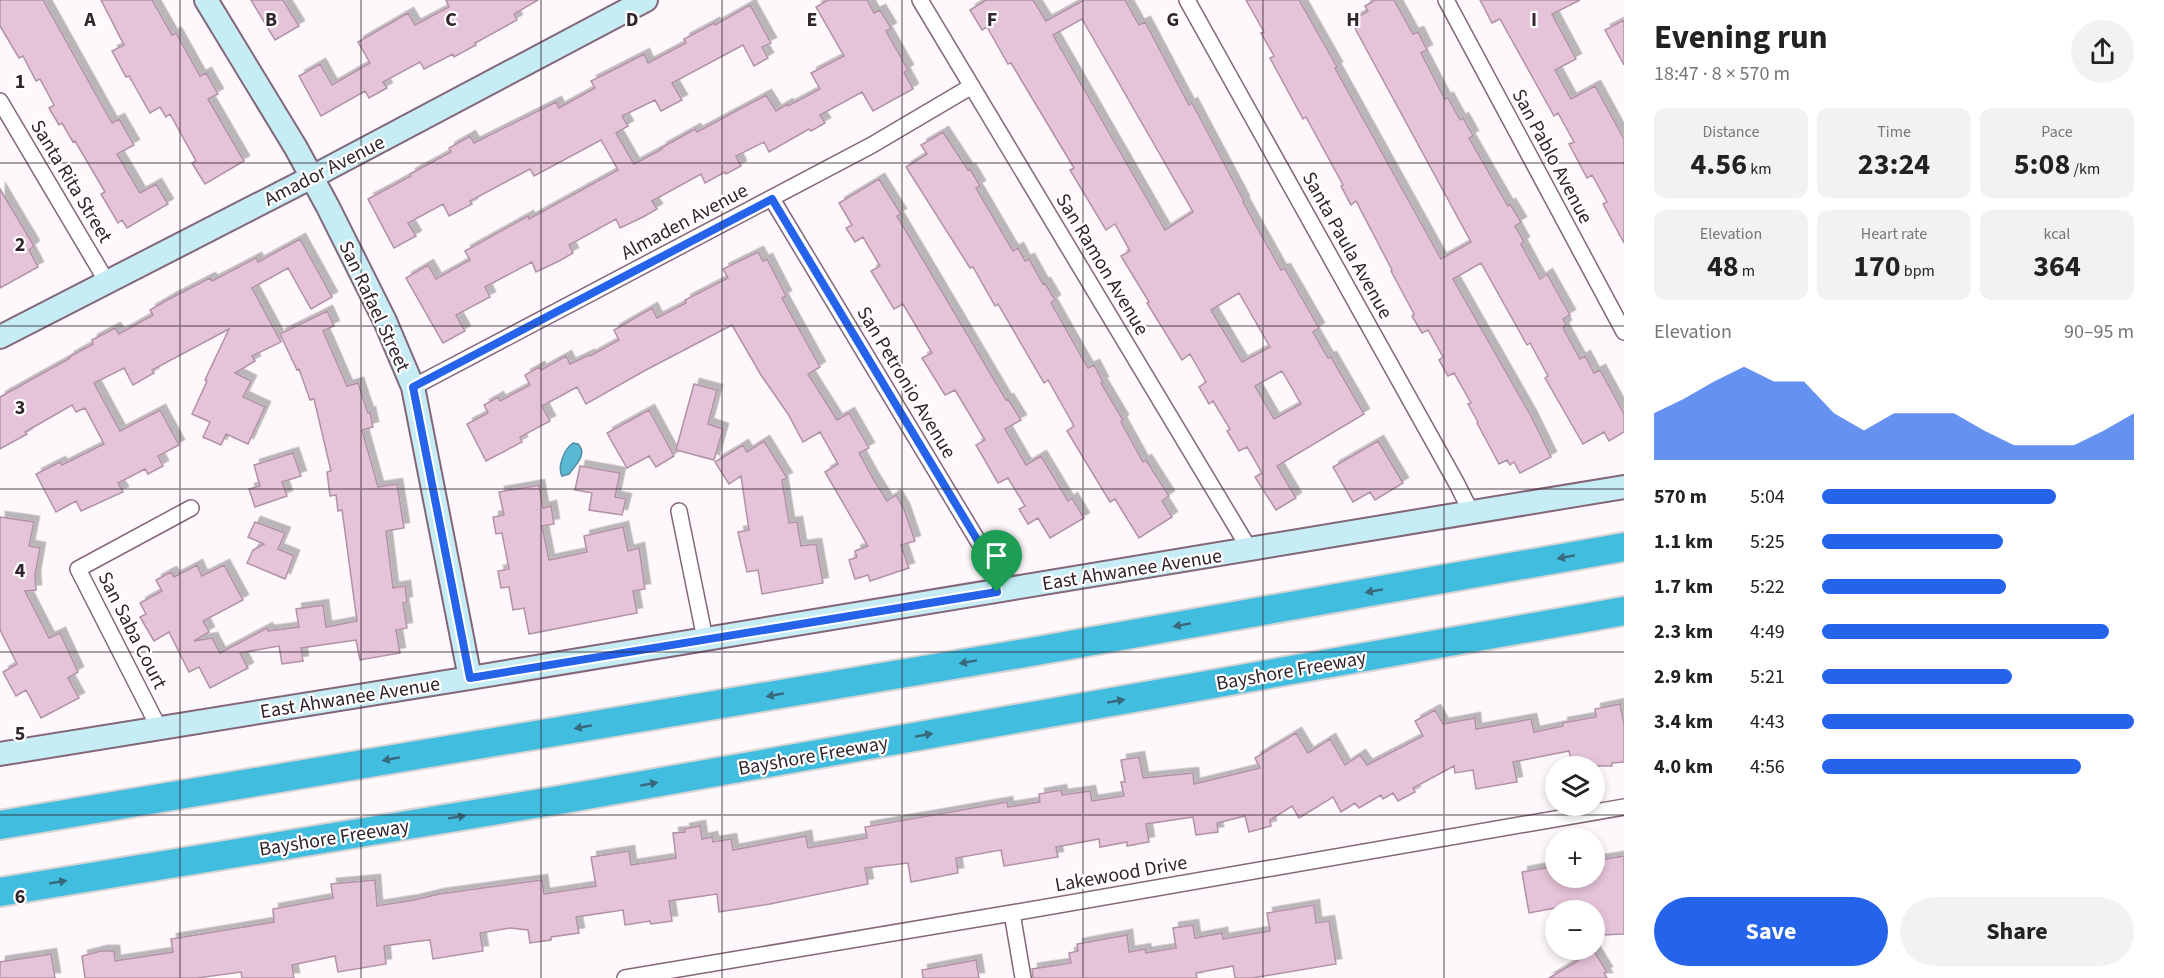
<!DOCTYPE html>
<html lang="en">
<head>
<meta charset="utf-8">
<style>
  body { margin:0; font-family:"Source Sans 3",sans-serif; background:#f2f2f2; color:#222; height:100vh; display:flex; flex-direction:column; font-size:22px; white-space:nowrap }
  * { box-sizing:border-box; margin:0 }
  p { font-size:20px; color:#767676 }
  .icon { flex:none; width:33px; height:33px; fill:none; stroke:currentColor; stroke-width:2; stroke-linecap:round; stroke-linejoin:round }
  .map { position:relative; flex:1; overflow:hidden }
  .side { display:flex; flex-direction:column; background:#fff; width:540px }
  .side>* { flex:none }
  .buttons { position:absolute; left:1545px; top:756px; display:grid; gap:12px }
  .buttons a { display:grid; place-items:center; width:60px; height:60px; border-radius:50%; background:#fff; box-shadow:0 3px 9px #0003; font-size:30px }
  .pin { position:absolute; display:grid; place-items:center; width:51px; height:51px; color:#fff; margin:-62px -26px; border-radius:50% 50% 50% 0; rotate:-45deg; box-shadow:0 0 6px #0007 }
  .pin .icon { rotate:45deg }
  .round { display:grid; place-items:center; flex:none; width:63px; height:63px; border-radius:32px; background:#f2f2f2 }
  .summary { display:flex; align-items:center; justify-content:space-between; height:102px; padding:0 30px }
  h1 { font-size:33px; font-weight:700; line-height:45px }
  .metrics { display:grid; grid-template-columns:repeat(3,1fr); gap:9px; height:102px; padding:6px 30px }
  .metrics div { display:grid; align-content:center; border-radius:12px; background:#f2f2f2; text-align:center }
  .metrics b { font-size:30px; font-weight:700 }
  .metrics small { font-size:16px; font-weight:400 }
  .metrics p { font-size:16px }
  .chart { height:168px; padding:12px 30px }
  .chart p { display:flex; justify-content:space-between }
  .chart svg { width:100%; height:108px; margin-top:6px; fill:#2563eb; opacity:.7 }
  .action { display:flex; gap:12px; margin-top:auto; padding:12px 30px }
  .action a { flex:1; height:69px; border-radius:36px; background:#2563eb; color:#fff; font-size:24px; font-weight:700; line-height:69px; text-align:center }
  .action a+a { background:#f2f2f2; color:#222 }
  ul { padding:0 30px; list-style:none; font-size:20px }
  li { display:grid; grid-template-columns:96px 72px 1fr; align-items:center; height:45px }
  li i { height:15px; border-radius:8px; background:#2563eb }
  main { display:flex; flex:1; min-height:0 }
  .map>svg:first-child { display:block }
  .water { fill:#5cb9d4; stroke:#4f8ca2; stroke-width:1.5 }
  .building { fill:#e5c3d8; stroke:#b192a5; stroke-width:1.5; fill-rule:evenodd; filter:url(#shadow) }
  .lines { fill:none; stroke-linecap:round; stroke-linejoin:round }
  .street-casing { stroke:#836678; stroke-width:18 }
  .secondary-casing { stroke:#836678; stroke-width:26 }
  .highway-casing { stroke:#d6d3d5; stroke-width:32 }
  .street { stroke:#fff; stroke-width:15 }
  .secondary { stroke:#c6ecf5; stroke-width:22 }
  .highway { stroke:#41bedf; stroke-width:28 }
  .oneway { fill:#38697d }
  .route-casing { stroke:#fff; stroke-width:12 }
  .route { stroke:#2563eb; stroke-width:8 }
  .grid { fill:none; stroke:#31242c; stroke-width:1.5; stroke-opacity:0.55 }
  .labels { text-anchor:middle; stroke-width:4.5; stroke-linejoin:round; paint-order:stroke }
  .street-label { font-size:20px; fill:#31242c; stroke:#fff }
  .grid-label { font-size:20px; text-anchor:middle; font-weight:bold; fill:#31242c; stroke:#fff; stroke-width:4.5; stroke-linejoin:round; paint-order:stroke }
</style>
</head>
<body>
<main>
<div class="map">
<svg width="1624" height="978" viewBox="0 0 1624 978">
  <defs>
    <filter id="shadow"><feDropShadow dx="5.5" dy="-5.5" stdDeviation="0" flood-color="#0004"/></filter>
  </defs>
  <rect width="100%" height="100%" fill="#fef7fb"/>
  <path class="water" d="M573 443 578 444C588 454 576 464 569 474L562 476C557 467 564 449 573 443Z"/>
  <path class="building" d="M0 0H43L112 123 119 119 134 145 117 154 140 193 156 184 168 204 127 228 122 220 118 223 101 194 105 192 75 141 73 142 62 123 59 125 49 108 54 105 40 79 36 81 23 56 19 58 0 26Z
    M101 0H152L172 35 176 33 200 76 206 73 218 94 208 99 244 161 205 184 192 163 196 161 170 114 166 117 160 107 150 113 129 76 126 77 112 51 124 45Z
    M251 0H283L299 26 275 40Z
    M446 0H538L514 14 517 20 475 43 476 45 454 57 453 54 424 69 420 62 383 82 387 88 369 98 365 91 321 116 299 76 320 64 332 85 370 63 358 42 408 13 415 25 449 7Z
    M828 0H867L874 13 880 10 891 28 886 31 908 70 904 72 913 89 873 111 862 92 820 115 825 123 811 131 809 129 769 152 764 142 736 156 741 166 726 174 725 172 705 183 701 174 652 201 657 209 643 217 620 228 616 219 569 245 573 253 559 261 536 272 532 262 485 287 490 297 456 315 465 331 443 343 406 278 428 265 436 279 470 260 465 251 528 216 529 219 618 170 601 140 534 176 530 169 470 201 472 204 449 216 443 204 408 223 416 236 394 248 368 199 411 176 410 174 451 152 449 148 470 136 474 143 556 102 559 108 595 88 591 81 613 70 644 54 648 63 686 43 684 39 714 23 715 25 750 5 771 43 762 47 768 58 754 66 743 45 672 83 682 100 661 111 655 100 622 116 628 126 616 133 634 164 662 149 661 148 695 129 697 132 766 95 776 111 787 104 788 106 820 89 811 73 844 56 816 7Z
    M986 0H1033L1046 21 1084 0H1125L1139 25 1145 22 1189 105 1192 103 1244 201 1243 202 1254 222 1281 270 1285 269 1319 328 1313 332 1328 358 1331 357 1364 414 1277 466 1296 498 1276 510 1255 477 1262 473 1247 447 1239 451 1227 431 1230 429 1213 401 1209 404 1199 387 1206 382 1190 354 1182 360 1147 303 1149 302 1121 256 1130 251 1115 224 1106 230 1070 170 1074 168 1011 63 1008 64 987 27 982 30 970 10ZM1082 19 1193 212 1165 230 1053 35ZM1239 293 1270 347 1242 362 1211 310ZM1282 371 1301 404 1274 419 1255 386Z
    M1246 0H1299L1337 67 1335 68 1441 259 1471 242 1351 21 1368 11 1365 6 1375 0H1394L1413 34 1418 32 1427 50 1421 53 1445 99 1448 98 1460 120 1463 118 1473 136 1469 138 1508 206 1510 204 1521 222 1515 226 1524 242 1521 244 1540 279 1547 274 1570 315 1563 319 1566 325 1563 328 1580 359 1585 356 1594 373 1600 370 1624 414V432L1609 441 1604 432 1583 444 1545 378 1548 376 1530 343 1527 345 1481 263 1453 279 1531 416 1551 457 1520 473 1514 462 1510 465 1507 460 1499 464 1477 423 1478 422 1468 404 1471 403 1454 373 1448 376 1439 360 1443 357 1428 330 1422 333 1412 316 1414 314 1391 271 1392 270 1356 201 1351 205 1341 186 1343 185 1306 117 1303 119 1270 58 1274 56 1261 33 1264 32Z
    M1480 0H1580L1552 14 1576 59 1555 70 1571 99 1595 86 1624 139V243L1603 204 1607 202 1592 175 1587 178 1569 144 1574 142 1558 113 1554 116 1500 19 1492 23Z
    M1624 20V65L1605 30Z
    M943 132 968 170 970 169 980 186 976 188 1013 251 1018 248 1025 261 1029 259 1043 284 1045 283 1055 300 1051 303 1088 368 1094 365 1103 382 1101 383 1123 420 1121 422 1143 462 1146 460 1169 496 1162 501 1172 517 1139 538 1115 499 1110 502 1067 431 1074 426 1048 380 1044 383 998 304 995 306 973 267 970 268 906 167 927 154 921 145Z
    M879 179 901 214 897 216 925 263 1006 400 1008 399 1021 420 1005 429 1026 465 1041 456 1068 501 1072 498 1084 518 1050 538 1038 518 1028 524 1019 509 1025 506 1008 478 998 483 976 445 985 440 955 390 945 395 922 358 932 353 903 304 894 309 871 271 880 266 863 237 855 242 846 228 852 225 839 203Z
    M0 189 34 246 29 250 38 267 0 288Z
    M300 239 332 297 311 309 288 268 252 288 281 342 252 356 255 361 235 373 251 381 243 397 265 407 248 444 226 434 221 445 203 437 210 422 192 414 207 381 205 380 229 329 152 370 154 373 133 385 124 368 94 383 120 431 160 410 179 445 158 456 163 466 148 474 145 469 118 483 123 492 81 511 76 501 56 512 36 474 60 462 62 465 104 444 85 408 76 412 72 405 25 432 27 434 0 449V397L70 358 69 357 93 344 92 340 115 328 119 334 153 315 150 310 169 299 210 278 212 281 256 258 258 262Z
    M758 252 763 261 767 259 786 296 782 298 820 367 808 374 837 420 849 413 869 448 859 453 874 480 887 501 896 495 904 509 915 541 901 545 909 568 870 581 868 575 855 579 849 560 857 557 855 551 868 546 825 472 838 464 820 432 803 442 788 414 761 375 732 325 644 371 586 404 577 387 542 406 550 421 520 437 522 442 486 461 467 424 488 413 484 405 498 397 500 401 530 385 525 375 539 367 541 370 566 356 570 364 589 355 590 356 619 340 614 330 652 308 657 318 686 303 685 300 728 278 723 269Z
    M327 311 334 326 323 331 347 386 358 383 368 413 370 412 373 427 362 430 378 487 397 484 404 528 386 531 393 588 405 586 407 602 403 603 407 628 396 630 400 653 360 660 356 640 301 648 303 661 282 664 279 646 240 653 248 668 210 688 199 667 189 672 169 632 154 641 140 617 146 614 140 603 162 591 156 580 171 572 174 577 197 565 202 576 224 565 243 600 203 621 209 632 194 641 212 638 220 653 267 628 268 631 299 627 296 609 323 605 326 627 357 621 342 510 338 511 336 495 330 496 327 472 331 471 314 399 310 400 299 369 297 370 280 334Z
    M694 384 717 390 708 424 723 429 714 460 676 450Z
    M649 410 674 456 656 467 649 456 627 468 607 433Z
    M764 441 787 478 782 480 789 523 797 522 801 546 816 544 823 583 762 594 758 570 747 572 738 532 749 530 741 476 729 484 715 462 743 445 747 452Z
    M1378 441 1403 483 1375 500 1370 492 1353 502 1333 467Z
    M293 453 301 476 282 482 287 496 255 507 249 489 260 486 254 465Z
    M580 466 620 473 615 497 626 499 622 515 589 510 592 493 575 490Z
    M539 485 543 508 551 506 554 524 542 526 549 560 587 552 584 536 623 527 628 551 639 548 645 589 633 591 637 613 529 634 524 608 513 610 509 587 501 588 498 571 509 569 502 533 496 534 493 517 504 515 499 492Z
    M0 517 34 522 29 546 40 548 35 576 36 590 25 591 49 638 60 633 78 672 68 678 79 698 41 718 26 690 16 696 3 672 17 664 0 630Z
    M255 522 285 533 278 549 294 556 285 579 247 563 253 550 264 544 248 537Z
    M1620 704 1624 724V762L1612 763V766H1572L1569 751 1513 762 1517 782 1476 789 1473 770 1455 773 1454 766 1413 788 1415 792 1398 801 1393 793 1383 799 1381 795 1359 808 1355 803 1341 812 1333 797 1299 818 1292 806 1270 820 1271 826 1249 832 1245 816 1217 823 1218 832 1196 835 1193 817 1146 824 1149 842 1127 846V842L1100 847 1099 839 1056 847 1058 857 1004 866 1001 850 956 858 958 873 911 882 908 863 865 868 868 884 770 904 719 912 717 894 669 901 672 921 651 924 650 921 625 925 623 910 576 917 579 933 551 937V940L530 943 528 930 510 928 480 933 483 951 433 959 430 940 420 941 384 946 386 964 338 972 335 956 292 965 294 978H242L241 972 197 978H85L82 956 101 951H114L115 961 173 952 171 939 274 922 273 909 333 898 331 884 375 880 377 906 414 900 439 894 542 880 544 894 596 886 591 857 629 851 631 865 676 858 673 833 685 832 684 829 700 826 702 839 712 837 713 842 731 839 733 850 806 836 808 848 867 838 865 827 1007 802 1008 807 1040 802 1039 794 1061 790 1062 795 1090 791 1092 801 1124 796 1121 782H1125L1121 760 1139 757 1143 778 1193 773 1194 784 1260 768 1255 758 1296 733 1308 753 1330 739 1345 765 1360 755 1367 765 1423 736 1415 721 1435 710 1443 724 1475 718 1476 729 1531 719 1534 732 1563 726 1562 723 1596 717 1595 709Z
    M1624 856V934L1602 935 1598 916 1594 917V910H1579L1578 904 1529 913 1522 872 1556 866V878H1594V861Z
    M1314 905 1316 923 1329 921 1336 964 1252 978H1235L1233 966 1196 973 1197 978H1033L1032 969 1071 963 1069 953 1078 951 1077 944 1127 935 1129 952 1145 949 1146 953 1176 948 1173 928 1193 925 1195 938 1222 933 1223 939 1270 931 1267 913Z
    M1594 951 1607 972 1604 973 1607 978H1549Z
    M51 954 55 978H0V962Z
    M976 960 979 978H923L922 970Z"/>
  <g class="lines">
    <g class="street-casing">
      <path id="street" d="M920 0 1250 550
        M1187 0 1457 484 1471 512
        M1446 0 1624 332
        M0 101 107 282
        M772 199 990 561 997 592
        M413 387 872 145 972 86
        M679 511 705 639
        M159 728 78 569 191 508
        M1012 913 1023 978
        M625 978 1012 913 1624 807"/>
    </g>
    <g class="secondary-casing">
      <path id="secondary" d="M206 0 296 148 328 207 385 321 413 387 470 678
        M0 337 312 177 646 0
        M0 754 470 678 1624 487"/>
    </g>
    <g class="highway-casing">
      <path id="highway" d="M0 825 1025 653 1624 547
        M0 892 559 800 1624 611"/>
    </g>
    <use href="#street" class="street"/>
    <use href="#secondary" class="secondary"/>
    <use href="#highway" class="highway"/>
  </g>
  <defs><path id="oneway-solid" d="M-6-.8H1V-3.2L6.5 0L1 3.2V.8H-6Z" transform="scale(1.5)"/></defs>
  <g class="oneway">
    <use href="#oneway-solid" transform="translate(1566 557) rotate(170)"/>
    <use href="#oneway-solid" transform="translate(1374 591) rotate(170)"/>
    <use href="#oneway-solid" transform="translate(1182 625) rotate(170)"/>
    <use href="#oneway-solid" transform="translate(968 662) rotate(170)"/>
    <use href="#oneway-solid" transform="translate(775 695) rotate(170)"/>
    <use href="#oneway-solid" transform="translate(1116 701) rotate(-10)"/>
    <use href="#oneway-solid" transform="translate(583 727) rotate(170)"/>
    <use href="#oneway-solid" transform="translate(924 735) rotate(-10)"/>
    <use href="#oneway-solid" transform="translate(391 759) rotate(170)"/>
    <use href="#oneway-solid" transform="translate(649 784) rotate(-10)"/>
    <use href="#oneway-solid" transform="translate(457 817) rotate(-9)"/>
    <use href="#oneway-solid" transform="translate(58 882) rotate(-9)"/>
  </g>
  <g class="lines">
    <g class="route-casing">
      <path id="route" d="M772 199 990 561 997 592 470 678 413 387Z"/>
    </g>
    <use href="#route" class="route"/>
  </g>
  <path class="grid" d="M180 0V978M361 0V978M541 0V978M722 0V978M902 0V978M1083 0V978M1263 0V978M1444 0V978M0 163H1624M0 326H1624M0 489H1624M0 652H1624M0 815H1624"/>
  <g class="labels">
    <g class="street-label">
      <text transform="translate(1553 156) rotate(62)" y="7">San Pablo Avenue</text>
      <text transform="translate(324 170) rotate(-27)" y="7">Amador Avenue</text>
      <text transform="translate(72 181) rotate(59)" y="7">Santa Rita Street</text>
      <text transform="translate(684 221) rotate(-28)" y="7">Almaden Avenue</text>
      <text transform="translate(1348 245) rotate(61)" y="7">Santa Paula Avenue</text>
      <text transform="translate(1103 264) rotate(59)" y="7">San Ramon Avenue</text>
      <text transform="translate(375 306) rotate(65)" y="7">San Rafael Street</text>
      <text transform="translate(907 382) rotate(59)" y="7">San Petronio Avenue</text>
      <text transform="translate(1132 569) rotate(-9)" y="7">East Ahwanee Avenue</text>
      <text transform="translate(133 630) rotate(63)" y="7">San Saba Court</text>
      <text transform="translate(1291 670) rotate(-10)" y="7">Bayshore Freeway</text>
      <text transform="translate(350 697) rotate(-9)" y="7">East Ahwanee Avenue</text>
      <text transform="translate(813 755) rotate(-10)" y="7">Bayshore Freeway</text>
      <text transform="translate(334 837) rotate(-9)" y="7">Bayshore Freeway</text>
      <text transform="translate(1121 873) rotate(-10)" y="7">Lakewood Drive</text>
    </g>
  </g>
  <g class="grid-label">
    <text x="90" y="26">A</text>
    <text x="271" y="26">B</text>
    <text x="451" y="26">C</text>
    <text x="632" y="26">D</text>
    <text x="812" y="26">E</text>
    <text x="992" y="26">F</text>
    <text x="1173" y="26">G</text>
    <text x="1353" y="26">H</text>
    <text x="1534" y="26">I</text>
    <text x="20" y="88">1</text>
    <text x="20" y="251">2</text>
    <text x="20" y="414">3</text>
    <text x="20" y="577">4</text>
    <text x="20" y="740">5</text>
    <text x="20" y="903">6</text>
  </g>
</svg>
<div class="buttons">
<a><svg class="icon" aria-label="layers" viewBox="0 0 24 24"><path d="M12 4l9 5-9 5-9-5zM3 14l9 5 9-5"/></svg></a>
<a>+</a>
<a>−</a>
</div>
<div class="pin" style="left:997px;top:592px;background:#1e9e55"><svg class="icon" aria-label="arrive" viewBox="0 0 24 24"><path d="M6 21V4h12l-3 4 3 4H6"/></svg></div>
</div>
<section class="side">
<div class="summary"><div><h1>Evening run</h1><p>18:47 · 8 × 570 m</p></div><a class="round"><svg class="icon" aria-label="share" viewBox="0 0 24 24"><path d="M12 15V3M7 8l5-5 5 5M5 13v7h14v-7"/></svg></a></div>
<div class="metrics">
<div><p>Distance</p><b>4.56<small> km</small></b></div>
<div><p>Time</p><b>23:24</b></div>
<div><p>Pace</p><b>5:08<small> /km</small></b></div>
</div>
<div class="metrics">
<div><p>Elevation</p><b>48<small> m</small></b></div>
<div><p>Heart rate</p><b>170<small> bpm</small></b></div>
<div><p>kcal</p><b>364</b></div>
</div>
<div class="chart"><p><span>Elevation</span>90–95 m</p>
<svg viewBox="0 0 160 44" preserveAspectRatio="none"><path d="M0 44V25L10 19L20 12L30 6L40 12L50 12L60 25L70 32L80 25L90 25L100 25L110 32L120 38L130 38L140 38L150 32L160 25V44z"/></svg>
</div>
<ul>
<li><b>570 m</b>5:04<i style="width:75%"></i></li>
<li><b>1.1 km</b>5:25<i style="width:58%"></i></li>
<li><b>1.7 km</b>5:22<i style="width:59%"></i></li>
<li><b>2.3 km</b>4:49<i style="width:92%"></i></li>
<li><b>2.9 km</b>5:21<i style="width:61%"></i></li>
<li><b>3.4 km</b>4:43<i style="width:100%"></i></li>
<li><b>4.0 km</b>4:56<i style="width:83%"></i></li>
</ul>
<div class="action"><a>Save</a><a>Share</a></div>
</section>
</main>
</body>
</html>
